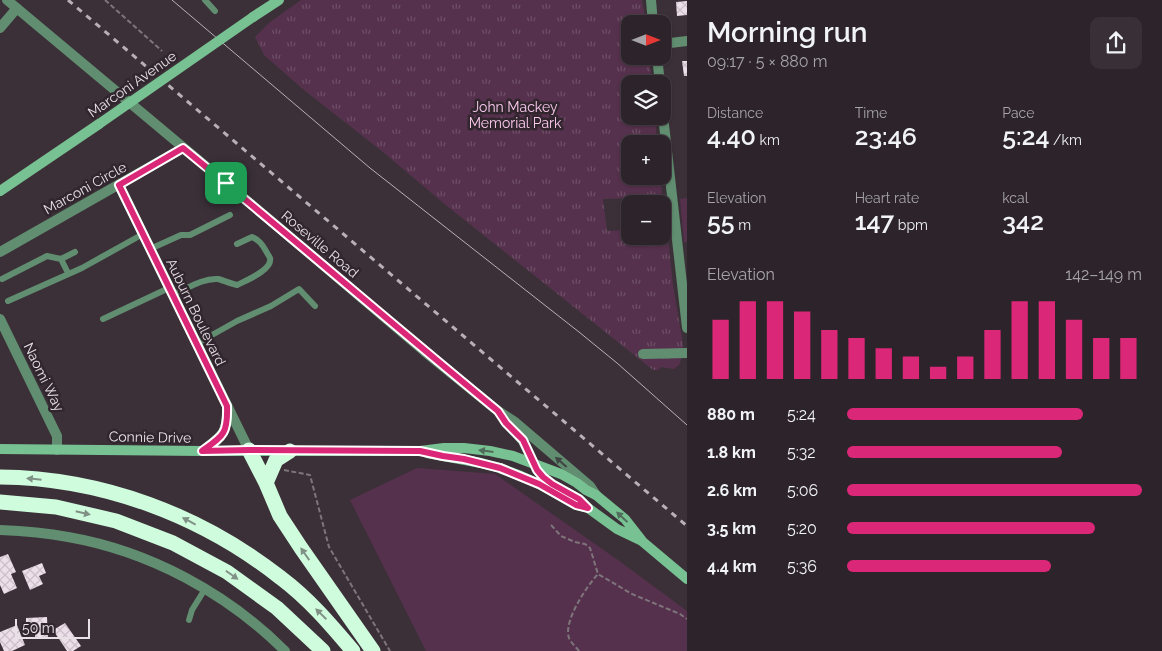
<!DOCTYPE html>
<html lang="en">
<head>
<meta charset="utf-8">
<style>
  body { margin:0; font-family:Raleway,sans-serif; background:#383036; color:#f1f3f6; height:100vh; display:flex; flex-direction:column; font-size:19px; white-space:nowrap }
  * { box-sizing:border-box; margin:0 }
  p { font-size:16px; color:#a6a4a8 }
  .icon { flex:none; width:28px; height:28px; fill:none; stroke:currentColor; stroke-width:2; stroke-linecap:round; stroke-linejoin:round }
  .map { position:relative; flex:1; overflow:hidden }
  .sheet { display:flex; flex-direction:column; background:#2c242a; width:475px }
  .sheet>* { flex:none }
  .needle { width:32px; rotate:90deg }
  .tools { position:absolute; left:621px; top:15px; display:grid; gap:10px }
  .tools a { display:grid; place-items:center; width:50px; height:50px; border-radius:10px; background:#2c242a; box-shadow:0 1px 4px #0004,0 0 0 1px #484147; font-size:25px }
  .scale { position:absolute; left:15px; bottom:12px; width:75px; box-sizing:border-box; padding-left:5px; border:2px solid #e8e1e6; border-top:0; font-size:14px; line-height:18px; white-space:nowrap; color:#e8e1e6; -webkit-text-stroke:4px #31262e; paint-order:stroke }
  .pin { position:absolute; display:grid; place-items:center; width:42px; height:42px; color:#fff; margin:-21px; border-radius:10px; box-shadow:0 2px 8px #0006 }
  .round { display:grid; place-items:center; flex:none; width:52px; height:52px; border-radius:10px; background:#383036 }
  .summary { display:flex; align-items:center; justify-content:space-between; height:85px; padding:0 20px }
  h1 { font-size:28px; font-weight:600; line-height:38px }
  .stats { display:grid; grid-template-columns:repeat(3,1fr); gap:8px; height:85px; padding:5px 20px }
  .stats div { display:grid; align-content:center }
  .stats b { font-size:25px; font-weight:600 }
  .stats small { font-size:14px; font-weight:400 }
  .stats p { font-size:14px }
  .chart { height:140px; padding:10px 20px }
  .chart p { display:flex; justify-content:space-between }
  .chart svg { width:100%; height:90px; margin-top:5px; stroke:#db2777; stroke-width:6 }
  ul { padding:0 20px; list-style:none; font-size:16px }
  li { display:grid; grid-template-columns:80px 60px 1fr; align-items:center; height:38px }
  li i { height:12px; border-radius:6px; background:#db2777 }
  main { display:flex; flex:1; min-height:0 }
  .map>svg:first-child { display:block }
  .grass { fill:#56314d }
  .park { fill:url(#park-tufts) }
  .building { fill:url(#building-cross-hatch) }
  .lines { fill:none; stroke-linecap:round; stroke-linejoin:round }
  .path { stroke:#7e757b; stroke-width:2; stroke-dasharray:5 2.5; stroke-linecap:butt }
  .service { stroke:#618e70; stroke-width:6 }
  .minor { stroke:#618e70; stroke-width:10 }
  .tertiary { stroke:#618e70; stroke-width:10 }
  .secondary { stroke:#77c192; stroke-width:10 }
  .motorway { stroke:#d0fcde; stroke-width:15 }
  .tram { stroke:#b8b0b6; stroke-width:1 }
  .rail { stroke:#b8b0b6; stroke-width:3; stroke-dasharray:6 6; stroke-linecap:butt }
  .secondary-bridge { stroke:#77c192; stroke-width:10 }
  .oneway { fill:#506c5b }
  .oneway2 { fill:#3f4542 }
  .oneway3 { fill:#809186 }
  .route-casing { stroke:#fff; stroke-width:10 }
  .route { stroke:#db2777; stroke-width:6 }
  .labels { text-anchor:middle; stroke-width:5; stroke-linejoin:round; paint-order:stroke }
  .street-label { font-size:14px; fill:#e8e1e6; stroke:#31262e }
  .park-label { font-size:14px; fill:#fac9ed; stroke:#31262e }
</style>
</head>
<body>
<main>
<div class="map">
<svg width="687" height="651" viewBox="0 0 687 651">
  <defs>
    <pattern id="park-tufts" width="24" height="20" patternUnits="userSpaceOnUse" patternTransform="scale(1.25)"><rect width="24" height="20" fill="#56314d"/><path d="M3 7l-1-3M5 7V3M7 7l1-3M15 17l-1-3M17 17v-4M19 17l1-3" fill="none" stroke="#6e4f67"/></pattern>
    <pattern id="building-cross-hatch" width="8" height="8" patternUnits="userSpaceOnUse" patternTransform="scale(1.25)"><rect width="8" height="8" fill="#eddfe9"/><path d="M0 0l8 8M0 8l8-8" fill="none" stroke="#ccc0c8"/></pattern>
  </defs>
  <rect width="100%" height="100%" fill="#3b3038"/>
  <path class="grass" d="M687 198V242H684L680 199Z
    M417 468 495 474 618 560 687 611V651H426L350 500Z"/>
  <path class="park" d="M301 0H642L646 24H630V56H649L652 84H630V116H655L657 144H630V176H661L662 197 603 199 607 231 630 230V236H662L663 229H667L673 285 684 351 679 365 674 369 661 367 658 370H653L447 206 383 152 304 90 264 55 255 37 269 23Z"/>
  <path class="building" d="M687 1V15L677 16 676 2Z
    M682 61H687V76H684Z
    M627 203H630V227H629Z
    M8 554 16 572 11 574 17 588 4 594 0 585V557Z
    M42 563 46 573 39 576 43 584 30 590 22 571Z
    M47 617 48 639H35V630H26V618Z
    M65 623 81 646 73 651H67L53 630Z
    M17 625 25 645 12 651H4L0 642V632Z"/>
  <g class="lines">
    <path class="path" d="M105 0 162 51
      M284 470 310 475 329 547 390 651
      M551 525 561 536 575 542 585 544 590 548 598 574 632 594 680 614 687 619
      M579 651C576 647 571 643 569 638 563 621 587 586 598 574"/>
    <path class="service" d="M205 0 215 11
      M150 249 181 235H190L230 215
      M61 259 68 273
      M2 279 47 256 61 259 75 252
      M172 295C187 289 202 278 218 279 222 280 232 284 237 285 245 281 273 270 270 258 269 256 267 253 266 251 262 244 259 240 252 237L237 244
      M8 301 82 268 143 234
      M103 319 169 288
      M196 344 237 321 271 306 299 289 315 306
      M189 620 192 610 205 589"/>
    <path class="minor" d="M651 0 653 24
      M662 44 687 41
      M657 56 660 84
      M662 107 687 328
      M0 319 57 436V450
      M643 354 687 353
      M0 530C23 531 46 533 68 537 149 551 227 593 285 651"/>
    <path class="tertiary" d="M7 0 270 220 424 351 498 411 515 422 590 486 596 495
      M0 28 17 8
      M119 185 249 450
      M0 252 183 148
      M504 420 523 441 537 470 543 477 552 484 579 499 588 508"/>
    <path class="secondary" d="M253 17 279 0
      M0 191 99 124
      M0 449 202 451H420L444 448H464L490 451 513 456 561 474 577 483 586 490 596 495 625 519 643 542 687 579
      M202 451C222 436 228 434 227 406
      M427 453 481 463 500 468 521 476 539 484 576 505 588 508 617 529 640 540"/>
    <path class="motorway" d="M249 450 266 483 280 516 301 548 373 651
      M0 477C102 478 201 515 281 578 309 599 331 625 353 651
      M266 483 276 460 290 451
      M0 502 56 507 116 521 173 543 227 572 277 608 323 651"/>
    <path class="tram" d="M172 0 370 168 579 332 617 363 687 425"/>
    <path class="rail" d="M68 0 687 526"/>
    <path class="secondary-bridge" d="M99 124 253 17"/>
  </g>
  <defs><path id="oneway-solid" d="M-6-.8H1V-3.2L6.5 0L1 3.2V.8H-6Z" transform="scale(1.25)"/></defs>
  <g class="oneway">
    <use href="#oneway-solid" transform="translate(486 451) rotate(-173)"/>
    <use href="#oneway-solid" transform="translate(622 517) rotate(-137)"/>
  </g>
  <use class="oneway2" href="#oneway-solid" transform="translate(561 462) rotate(-139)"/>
  <g class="oneway3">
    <use href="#oneway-solid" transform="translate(34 479) rotate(-174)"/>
    <use href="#oneway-solid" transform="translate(83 513) rotate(13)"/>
    <use href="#oneway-solid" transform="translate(189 521) rotate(-152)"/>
    <use href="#oneway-solid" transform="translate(305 554) rotate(-125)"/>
    <use href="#oneway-solid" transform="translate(232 575) rotate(35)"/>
    <use href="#oneway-solid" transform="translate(321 614) rotate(-136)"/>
  </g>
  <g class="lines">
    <g class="route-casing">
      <path id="route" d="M183 148C289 235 392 324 498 411L506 423 523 440 537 470 543 477 552 484 579 499 588 508 576 505 539 484 500 468 464 459 443 456 420 451 249 450 202 451C223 436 228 434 227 406L119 185Z"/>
    </g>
    <use href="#route" class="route"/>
  </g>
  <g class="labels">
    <g class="street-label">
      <text transform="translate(132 84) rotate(-35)" y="5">Marconi Avenue</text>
      <text transform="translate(85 188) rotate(-29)" y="5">Marconi Circle</text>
      <text transform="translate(320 244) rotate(40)" y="5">Roseville Road</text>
      <text transform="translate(196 312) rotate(64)" y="5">Auburn Boulevard</text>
      <text transform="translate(44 377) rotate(64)" y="5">Naomi Way</text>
      <text transform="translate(150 437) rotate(1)" y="5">Connie Drive</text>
    </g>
    <g class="park-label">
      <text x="515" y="112">John Mackey<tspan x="515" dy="16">Memorial Park</tspan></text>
    </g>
  </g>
</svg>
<div class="tools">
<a><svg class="needle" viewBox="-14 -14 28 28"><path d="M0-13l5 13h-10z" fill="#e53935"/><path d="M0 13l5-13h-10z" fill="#a6a4a8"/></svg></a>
<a><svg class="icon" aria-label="layers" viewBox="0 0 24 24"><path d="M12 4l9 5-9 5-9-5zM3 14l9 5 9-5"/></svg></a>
<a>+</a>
<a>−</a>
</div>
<div class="scale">50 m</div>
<div class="pin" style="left:226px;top:183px;background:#1e9e55"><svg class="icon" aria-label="arrive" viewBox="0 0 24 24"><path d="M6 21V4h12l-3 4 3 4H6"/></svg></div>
</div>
<section class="sheet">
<div class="summary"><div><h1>Morning run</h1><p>09:17 · 5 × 880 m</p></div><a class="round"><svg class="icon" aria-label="share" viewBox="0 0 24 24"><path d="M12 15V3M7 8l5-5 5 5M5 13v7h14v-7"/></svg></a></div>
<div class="stats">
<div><p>Distance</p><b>4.40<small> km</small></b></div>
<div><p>Time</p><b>23:46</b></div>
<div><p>Pace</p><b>5:24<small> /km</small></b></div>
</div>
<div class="stats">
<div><p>Elevation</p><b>55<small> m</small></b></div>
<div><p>Heart rate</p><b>147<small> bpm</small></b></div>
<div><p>kcal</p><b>342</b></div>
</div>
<div class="chart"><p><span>Elevation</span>142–149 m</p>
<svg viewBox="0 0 160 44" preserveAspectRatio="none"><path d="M5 44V15M15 44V6M25 44V6M35 44V11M45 44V20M55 44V24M65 44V29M75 44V33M85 44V38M95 44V33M105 44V20M115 44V6M125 44V6M135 44V15M145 44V24M155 44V24"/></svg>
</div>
<ul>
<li><b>880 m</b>5:24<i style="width:80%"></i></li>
<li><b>1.8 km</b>5:32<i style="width:73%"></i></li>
<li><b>2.6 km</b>5:06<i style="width:100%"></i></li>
<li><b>3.5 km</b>5:20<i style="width:84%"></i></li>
<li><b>4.4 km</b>5:36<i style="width:69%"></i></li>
</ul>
</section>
</main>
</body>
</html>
